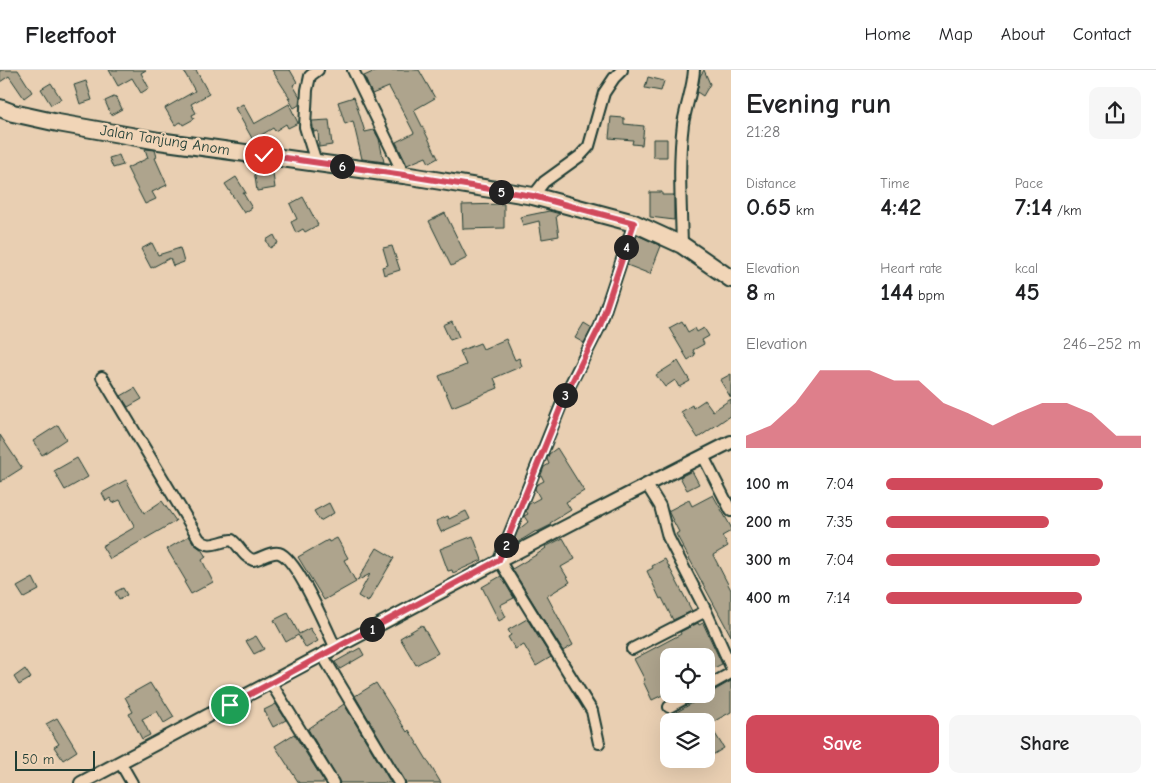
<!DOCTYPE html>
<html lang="en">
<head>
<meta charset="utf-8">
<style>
  body { margin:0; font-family:"Comic Neue",sans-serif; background:#f6f6f6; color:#202124; height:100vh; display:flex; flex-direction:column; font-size:19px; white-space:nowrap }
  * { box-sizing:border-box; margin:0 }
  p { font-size:16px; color:#757577 }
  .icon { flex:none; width:28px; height:28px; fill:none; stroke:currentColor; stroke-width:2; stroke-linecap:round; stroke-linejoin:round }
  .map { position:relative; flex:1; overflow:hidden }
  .side { display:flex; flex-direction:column; background:#fff; width:425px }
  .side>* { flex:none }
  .fabs { position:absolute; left:660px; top:578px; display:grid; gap:10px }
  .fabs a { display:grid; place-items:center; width:55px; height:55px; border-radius:10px; background:#fff; box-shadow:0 5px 20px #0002; font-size:25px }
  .scale { position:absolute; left:15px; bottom:12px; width:80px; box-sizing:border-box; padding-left:5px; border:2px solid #1f3d34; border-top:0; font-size:14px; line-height:18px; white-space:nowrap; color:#1f3d34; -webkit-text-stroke:4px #f1d5b7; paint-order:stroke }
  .pin { position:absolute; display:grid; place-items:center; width:42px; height:42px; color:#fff; margin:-21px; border:2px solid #fff; border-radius:50%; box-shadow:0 1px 5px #0007 }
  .km { position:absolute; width:25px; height:25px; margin:-12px; border-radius:50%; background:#222; color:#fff; font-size:14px; line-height:25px; text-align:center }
  .round { display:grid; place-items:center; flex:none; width:52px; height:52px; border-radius:10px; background:#f6f6f6 }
  .summary { display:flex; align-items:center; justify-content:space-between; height:85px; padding:0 15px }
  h1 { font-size:28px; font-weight:800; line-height:38px }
  .metrics { display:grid; grid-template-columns:repeat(3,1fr); gap:8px; height:85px; padding:5px 15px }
  .metrics div { display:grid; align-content:center }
  .metrics b { font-size:25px; font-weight:800 }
  .metrics small { font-size:14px; font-weight:400 }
  .metrics p { font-size:14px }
  .chart { height:140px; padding:10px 15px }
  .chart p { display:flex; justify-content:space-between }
  .chart svg { width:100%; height:90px; margin-top:5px; fill:#d1495b; opacity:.7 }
  .primary-button { display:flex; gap:10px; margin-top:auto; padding:10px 15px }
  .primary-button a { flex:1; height:58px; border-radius:10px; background:#d1495b; color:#fff; font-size:20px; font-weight:800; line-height:58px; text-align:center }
  .primary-button a+a { background:#f6f6f6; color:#202124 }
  ul { padding:0 15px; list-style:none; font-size:16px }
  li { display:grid; grid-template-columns:80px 60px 1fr; align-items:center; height:38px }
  li i { height:12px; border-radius:6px; background:#d1495b }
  header { display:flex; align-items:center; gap:30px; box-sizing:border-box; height:70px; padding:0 25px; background:#fff; border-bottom:1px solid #e0e0e0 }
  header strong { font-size:24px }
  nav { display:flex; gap:28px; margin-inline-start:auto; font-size:18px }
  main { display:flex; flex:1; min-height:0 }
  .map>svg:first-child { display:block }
  .building { fill:#aea48d; stroke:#1f3d34 }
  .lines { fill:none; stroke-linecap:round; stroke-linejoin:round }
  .minor-casing { stroke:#1f3d34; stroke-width:14 }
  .tertiary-casing { stroke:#1f3d34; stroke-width:16 }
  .primary-casing { stroke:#1f3d34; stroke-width:20 }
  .minor { stroke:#f1d5b7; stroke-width:10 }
  .tertiary { stroke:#f1d5b7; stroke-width:12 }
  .primary { stroke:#f1d5b7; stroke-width:16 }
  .route-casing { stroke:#fff; stroke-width:10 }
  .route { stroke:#d1495b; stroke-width:6 }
  .labels { text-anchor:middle; stroke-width:5; stroke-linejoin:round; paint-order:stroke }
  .street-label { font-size:15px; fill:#1f3d34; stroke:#f1d5b7 }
</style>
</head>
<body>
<header>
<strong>Fleetfoot</strong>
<nav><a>Home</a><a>Map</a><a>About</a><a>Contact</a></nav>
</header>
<main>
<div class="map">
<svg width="731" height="713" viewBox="0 0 731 713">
  <rect width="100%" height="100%" fill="#e9cfb2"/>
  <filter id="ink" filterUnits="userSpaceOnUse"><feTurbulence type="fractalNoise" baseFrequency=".02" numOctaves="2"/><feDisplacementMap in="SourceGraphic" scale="10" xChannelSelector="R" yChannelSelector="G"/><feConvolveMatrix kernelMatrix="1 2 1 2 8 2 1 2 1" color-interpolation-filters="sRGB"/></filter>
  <g filter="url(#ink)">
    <path class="building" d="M0 0H18L32 22 24 28 9 6 0 12Z
      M109 0H146L141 3 149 18 141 23 132 8 118 16Z
      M183 0H196L209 24 191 34 196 43 192 45 194 49 183 55 181 52 175 55 165 38 195 21Z
      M272 0H290L297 12 293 15 300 27 299 35 294 38 288 28H290Z
      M377 0H419L435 28 414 40 438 88 429 93 426 87 407 95 396 72 414 63 397 30H396L389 17 372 24 364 6Z
      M704 0 710 14 703 26 697 22 700 6Z
      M648 7 664 11 661 21 645 18Z
      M86 11 92 30 80 34 74 15Z
      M51 13 61 29 51 35 41 19Z
      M116 26 122 39 111 45 105 31Z
      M354 27 365 62 374 60 379 69 384 92 362 89 353 51 345 54 338 32Z
      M243 34 254 54 289 34 298 53 288 58 286 54 275 61 273 58 253 70 235 38Z
      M611 47 624 48V54L644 56 642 75 632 74 633 70 609 68Z
      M329 50 332 75 319 77 318 61 314 62 312 51Z
      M653 69H667V87H653Z
      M145 79 155 80 157 87 155 88 167 115 152 122 156 129 145 134 127 98 148 88Z
      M119 85 123 95 113 98 109 88Z
      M272 97 275 118 257 121 254 100Z
      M236 107 246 123H243L252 138 244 143 225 114Z
      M650 122H662V125H674V150L650 147Z
      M303 127 318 155 305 162 303 159 296 163 291 152 297 149 290 134Z
      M504 134V158L463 159 462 135Z
      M549 141 560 144 556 146 559 166 542 169 539 151 523 155 520 147Z
      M445 143 467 188 451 196 429 151Z
      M274 165 278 173 270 178 266 170Z
      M637 165 661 176 650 204 627 195Z
      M152 173 158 185 180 178 184 192 173 196 170 188 151 198 141 179Z
      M392 176 400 200 384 205 382 197 388 195 383 178Z
      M452 251 459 267 450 270 443 255Z
      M682 251 688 262 695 258 697 262 704 258 709 266 702 270 704 274 693 280 695 285 688 290 669 258Z
      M584 253 592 258 584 273 575 268Z
      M506 269 515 290 519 288 522 296 494 308 498 318 452 337 439 306 466 295 460 281 480 273 483 279Z
      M678 291 690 311 679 317 675 310 665 317 656 305Z
      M731 304V328L720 310Z
      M135 318 142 329 128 337 121 326Z
      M731 329V345L698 368 681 342 692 335 693 338 705 330 713 341Z
      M58 355 66 369 42 385 33 371Z
      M0 365 22 398 0 412Z
      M557 378 584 421 566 432 571 440 550 453 551 455 537 462 536 461 515 474 513 472 518 460 528 452 524 446 528 444 526 441 529 434 540 428 535 419 536 415 544 411 541 405 544 397 549 394 547 389 549 384Z
      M77 388 88 407 65 420 54 401Z
      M692 401 699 414 687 420 680 407Z
      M126 410 144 443 162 431 176 451 110 489 102 476 135 457 120 430 113 433 110 428 106 431 102 423Z
      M713 425 731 457V461L722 466 728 476 713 485 731 520V566L676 464 679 462 668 441 689 430 692 436Z
      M329 433 334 443 320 451 314 441Z
      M466 441 470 449 441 462 436 451 448 446 449 449Z
      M189 466 194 474 201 479 206 487 202 490 213 512 191 524 184 512 186 511 167 479Z
      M473 466 482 490 453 503 452 500 448 501 440 479Z
      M337 468 348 488 344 490 356 512 324 530 298 487 328 470 329 472Z
      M563 468 575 489 561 497 570 512 547 526 573 575 563 581 512 499 536 485 546 478 545 477Z
      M377 478 394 488 368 532 358 526 370 504 357 511Z
      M665 489 692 541 673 550 662 528 660 529 647 501 653 498 652 496Z
      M501 506 514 528 500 535 506 547 499 551 482 517Z
      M33 508 39 520 24 528 17 517Z
      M123 518 127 525 119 529 115 522Z
      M288 543 299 564 310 558 318 571 306 578 298 565 286 572 274 550Z
      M527 549 551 587 536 596 524 575 515 579 508 567 511 565 508 560Z
      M698 553 699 555 703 553 722 594 706 602V586H669V622L652 630 643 611 645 610 634 589 681 564 680 562Z
      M422 555 438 583 416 595 400 568Z
      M256 566 264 579 254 584 246 571Z
      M360 578 364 585 340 599 335 592Z
      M25 599 31 608 19 615 14 607Z
      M731 611V642L709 654 724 678 706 689V651H661Z
      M150 613 155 621 157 620 174 647 164 653 157 641 142 649 150 665 142 669 129 644 133 642 125 627Z
      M376 613 407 662 409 660 441 713H406L355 626Z
      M276 634 286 650 273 657 264 640Z
      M344 634 391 713H340L308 659Z
      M57 648 77 681 63 690 54 677 59 674 46 654Z
      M294 664 325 713H299L275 676Z"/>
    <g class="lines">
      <g class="minor-casing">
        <path id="minor" d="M353 0 404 105
          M316 92 305 57 307 20 310 6 318 0
          M533 126 544 112 580 86 589 76 604 23 614 8 622 0
          M682 175C681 134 678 94 683 54 686 35 693 18 694 0
          M102 307 199 469C209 480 219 471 232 470 240 476 243 487 253 490 260 489 271 481 279 483 297 488 327 560 336 579
          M703 386 731 441
          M647 415 660 436 668 467 706 541 731 597
          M632 579 706 541
          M323 586 399 713
          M271 613 333 713
          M706 617 731 603
          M669 637 693 624
          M599 673 592 641 499 490 566 323 600 256 634 153
          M120 692 132 713"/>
      </g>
      <g class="tertiary-casing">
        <path id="tertiary" d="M81 713C297 599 512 482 731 372"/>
      </g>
      <g class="primary-casing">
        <path id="primary" d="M0 38 13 43 58 53 159 71 404 105 533 126 634 153 682 175 731 209"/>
      </g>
      <use href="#minor" class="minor"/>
      <use href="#tertiary" class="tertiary"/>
      <use href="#primary" class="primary"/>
    </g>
  </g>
  <g class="lines" filter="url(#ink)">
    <g class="route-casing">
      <path id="route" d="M230 635 499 490 566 324 600 256 634 153 533 126 404 105 264 85"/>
    </g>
    <use href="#route" class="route"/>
  </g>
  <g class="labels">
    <g class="street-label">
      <text transform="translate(165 70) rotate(9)" y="5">Jalan Tanjung Anom</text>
    </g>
  </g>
</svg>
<div class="fabs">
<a><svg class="icon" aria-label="locate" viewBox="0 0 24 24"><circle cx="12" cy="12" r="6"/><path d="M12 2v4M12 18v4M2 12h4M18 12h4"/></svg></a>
<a><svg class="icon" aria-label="layers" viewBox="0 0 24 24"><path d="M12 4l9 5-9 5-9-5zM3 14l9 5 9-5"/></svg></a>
</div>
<div class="scale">50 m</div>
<div class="pin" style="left:230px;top:635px;background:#1e9e55"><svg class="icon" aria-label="arrive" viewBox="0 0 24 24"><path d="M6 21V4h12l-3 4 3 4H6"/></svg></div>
<div class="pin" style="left:264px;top:85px;background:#d93025"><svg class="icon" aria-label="check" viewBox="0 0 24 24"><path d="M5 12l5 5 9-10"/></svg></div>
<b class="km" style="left:372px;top:559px">1</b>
<b class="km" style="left:506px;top:475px">2</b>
<b class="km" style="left:565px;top:325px">3</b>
<b class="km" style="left:626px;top:177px">4</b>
<b class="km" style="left:501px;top:122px">5</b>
<b class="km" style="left:342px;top:96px">6</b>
</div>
<section class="side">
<div class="summary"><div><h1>Evening run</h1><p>21:28</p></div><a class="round"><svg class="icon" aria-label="share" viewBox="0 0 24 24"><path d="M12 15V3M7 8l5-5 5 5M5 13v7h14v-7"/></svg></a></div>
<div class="metrics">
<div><p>Distance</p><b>0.65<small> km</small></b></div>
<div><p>Time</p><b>4:42</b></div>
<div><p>Pace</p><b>7:14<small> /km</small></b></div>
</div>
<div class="metrics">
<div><p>Elevation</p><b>8<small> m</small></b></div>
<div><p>Heart rate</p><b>144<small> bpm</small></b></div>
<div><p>kcal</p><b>45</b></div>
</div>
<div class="chart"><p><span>Elevation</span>246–252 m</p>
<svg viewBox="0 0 160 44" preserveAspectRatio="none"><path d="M0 44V38L10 33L20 22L30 6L40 6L50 6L60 11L70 11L80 22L90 27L100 33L110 27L120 22L130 22L140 27L150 38L160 38V44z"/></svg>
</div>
<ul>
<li><b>100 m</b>7:04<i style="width:85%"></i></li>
<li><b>200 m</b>7:35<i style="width:64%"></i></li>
<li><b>300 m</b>7:04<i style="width:84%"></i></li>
<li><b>400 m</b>7:14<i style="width:77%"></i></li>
</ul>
<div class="primary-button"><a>Save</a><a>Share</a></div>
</section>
</main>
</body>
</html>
